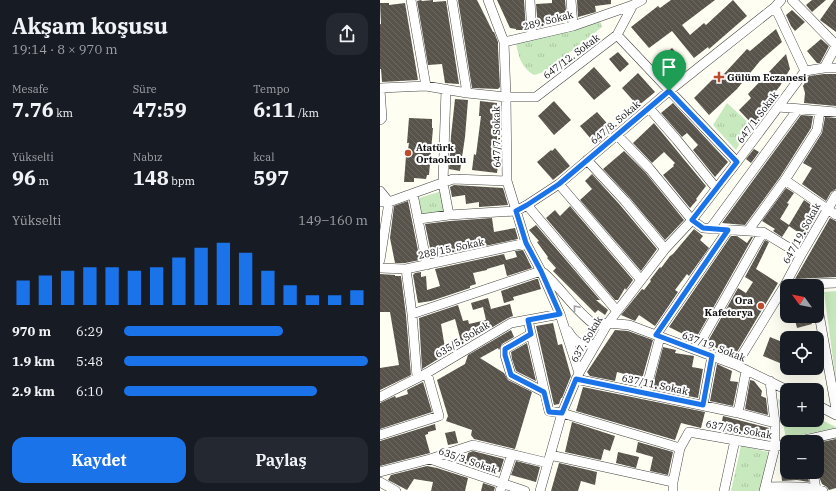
<!DOCTYPE html>
<html lang="tr">
<head>
<meta charset="utf-8">
<style>
  body { margin:0; font-family:"IBM Plex Serif",serif; background:#242831; color:#f1f3f6; height:100vh; display:flex; flex-direction:column; font-size:15px; white-space:nowrap }
  * { box-sizing:border-box; margin:0 }
  p { font-size:13px; color:#9ea1a6 }
  .icon { flex:none; width:22px; height:22px; fill:none; stroke:currentColor; stroke-width:2; stroke-linecap:round; stroke-linejoin:round }
  .map { position:relative; flex:1; overflow:hidden }
  .details { display:flex; flex-direction:column; background:#171b24; width:380px }
  .details>* { flex:none }
  .needle { width:26px; rotate:303deg }
  .buttons { position:absolute; left:400px; top:279px; display:grid; gap:8px }
  .buttons a { display:grid; place-items:center; width:44px; height:44px; border-radius:8px; background:#171b24; box-shadow:0 4px 16px #0002; font-size:20px }
  .pin { position:absolute; display:grid; place-items:center; width:34px; height:34px; color:#fff; margin:-41px -17px; border-radius:50% 50% 50% 0; rotate:-45deg; box-shadow:0 0 4px #0007 }
  .pin .icon { rotate:45deg }
  .round { display:grid; place-items:center; flex:none; width:42px; height:42px; border-radius:12px; background:#242831 }
  .head { display:flex; align-items:center; justify-content:space-between; height:68px; padding:0 12px }
  h1 { font-size:22px; font-weight:700; line-height:30px }
  .stats { display:grid; grid-template-columns:repeat(3,1fr); gap:6px; height:68px; padding:4px 12px }
  .stats div { display:grid; align-content:center }
  .stats b { font-size:20px; font-weight:700 }
  .stats small { font-size:11px; font-weight:400 }
  .stats p { font-size:11px }
  .chart { height:112px; padding:8px 12px }
  .chart p { display:flex; justify-content:space-between }
  .chart svg { width:100%; height:72px; margin-top:4px; stroke:#1a73e8; stroke-width:6 }
  .cta { display:flex; gap:8px; margin-top:auto; padding:8px 12px }
  .cta a { flex:1; height:46px; border-radius:12px; background:#1a73e8; color:#fff; font-size:16px; font-weight:700; line-height:46px; text-align:center }
  .cta a+a { background:#242831; color:#f1f3f6 }
  ul { padding:0 12px; list-style:none; font-size:13px }
  li { display:grid; grid-template-columns:64px 48px 1fr; align-items:center; height:30px }
  li i { height:10px; border-radius:5px; background:#1a73e8 }
  main { display:flex; flex:1; min-height:0 }
  .map>svg:first-child { display:block }
  .grass { fill:#c8e8bd }
  .park { fill:url(#park-tufts) }
  .building { fill:url(#building-back-hatch) }
  .lines { fill:none; stroke-linecap:round; stroke-linejoin:round }
  .minor-casing { stroke:#434343; stroke-width:10 }
  .minor { stroke:#fff; stroke-width:9 }
  .oneway { stroke:#9f9f9f }
  .route-casing { stroke:#fff; stroke-width:8 }
  .route { stroke:#1a73e8; stroke-width:5 }
  .poi-dot { fill:#bb4c2c; stroke:#fff; stroke-width:1.5 }
  .labels { text-anchor:middle; stroke-width:4; stroke-linejoin:round; paint-order:stroke }
  .street-label { font-size:10px; fill:#101010; stroke:#fff }
  .poi-label { font-size:10px; font-weight:bold; fill:#101010; stroke:#fff; text-anchor:start }
</style>
</head>
<body>
<main>
<section class="details">
<div class="head"><div><h1>Akşam koşusu</h1><p>19:14 · 8 × 970 m</p></div><a class="round"><svg class="icon" aria-label="share" viewBox="0 0 24 24"><path d="M12 15V3M7 8l5-5 5 5M5 13v7h14v-7"/></svg></a></div>
<div class="stats">
<div><p>Mesafe</p><b>7.76<small> km</small></b></div>
<div><p>Süre</p><b>47:59</b></div>
<div><p>Tempo</p><b>6:11<small> /km</small></b></div>
</div>
<div class="stats">
<div><p>Yükselti</p><b>96<small> m</small></b></div>
<div><p>Nabız</p><b>148<small> bpm</small></b></div>
<div><p>kcal</p><b>597</b></div>
</div>
<div class="chart"><p><span>Yükselti</span>149–160 m</p>
<svg viewBox="0 0 160 44" preserveAspectRatio="none"><path d="M5 44V29M15 44V26M25 44V23M35 44V21M45 44V21M55 44V23M65 44V21M75 44V15M85 44V9M95 44V6M105 44V12M115 44V23M125 44V32M135 44V38M145 44V38M155 44V35"/></svg>
</div>
<ul>
<li><b>970 m</b>6:29<i style="width:65%"></i></li>
<li><b>1.9 km</b>5:48<i style="width:100%"></i></li>
<li><b>2.9 km</b>6:10<i style="width:79%"></i></li>
</ul>
<div class="cta"><a>Kaydet</a><a>Paylaş</a></div>
</section>
<div class="map">
<svg width="456" height="491" viewBox="0 0 456 491">
  <defs>
    <pattern id="park-tufts" width="24" height="20" patternUnits="userSpaceOnUse"><rect width="24" height="20" fill="#c8e8bd"/><path d="M3 7l-1-3M5 7V3M7 7l1-3M15 17l-1-3M17 17v-4M19 17l1-3" fill="none" stroke="#abc6a1"/></pattern>
    <pattern id="building-back-hatch" width="6" height="6" patternUnits="userSpaceOnUse"><rect width="6" height="6" fill="#58544c"/><path d="M-1 5l2 2M0 0l6 6M5-1l2 2" fill="none" stroke="#6b6861"/></pattern>
  </defs>
  <rect width="100%" height="100%" fill="#fefef3"/>
  <path class="grass" d="M456 291V381L444 292Z"/>
  <path class="park" d="M218 16 222 27 164 72 154 75C139 66 138 53 135 37Z
    M347 103 370 124 356 150 333 125Z
    M62 191 65 212 42 215 39 198Z
    M398 399 407 404V420H437V418L456 427V428L406 438Z
    M361 446 388 452 380 491H351Z"/>
  <path class="building" d="M41 0 42 1 53 0V2L66 1 79 84 65 83 62 64 48 65 37 1Z
    M78 0H97L113 32H114L118 42V48L120 87 118 89 92 88Z
    M117 0H144L146 30H136V29L130 28Z
    M172 0H185L187 21 165 24V26L158 28 156 4 172 3Z
    M197 0H231V4L215 6 216 12 198 17Z
    M291 0H335L302 25 310 35 324 23 326 25 353 0 367 16 329 49 328 47 314 58 292 31 269 48 251 27 278 6 280 8Z
    M432 0H446L432 12 426 5Z
    M454 0H456V32L440 20Z
    M0 3H9V5L25 3 38 80 2 82 1 69H0V24H1Z
    M412 10 425 22 415 31 411 26 406 15Z
    M396 29 402 42 380 61 357 89 329 115 314 98 340 72 343 75 367 49 370 51Z
    M441 39 449 46 440 63H437L427 51Z
    M292 48 306 64 294 76 278 60Z
    M238 52 249 64 240 72 229 59Z
    M406 54 410 69 400 86 391 97 392 99 378 114 381 117 373 125 359 110 371 98 368 94Z
    M214 67 231 86 214 100 198 82Z
    M258 73 275 92 258 106 242 88Z
    M444 74H456V106L424 103 425 93 423 86 429 76Z
    M75 99 88 100 85 137 80 171 69 169 71 136Z
    M100 101 117 103 115 120 119 121 117 138H119L117 157H119L117 173 92 170 94 154 96 155 101 116H99Z
    M174 101 191 120 174 135 158 116Z
    M293 103 348 162 335 177 313 150 318 145 307 133 302 137 281 113Z
    M217 112 233 130 216 145 200 126Z
    M421 115 433 116 431 128 400 177 365 225 342 223Z
    M445 117 456 118V189L451 192 446 201 422 184 432 168 423 163 442 133Z
    M29 118 52 119V128H53L49 175H47L46 179 34 178V182H24L26 156H27L29 143H27Z
    M274 123 326 186 316 199 317 200 310 208 283 175 294 166 293 165 295 163 284 152 272 163 253 143Z
    M175 148 190 166 173 180 157 162 171 150 172 151Z
    M374 149 379 152 371 163 366 159Z
    M244 151 265 172 304 220 285 240 249 197 223 169Z
    M212 174 240 205 277 249 261 271 200 200 212 189 205 181Z
    M74 185 123 188 128 205 99 207V202L86 204 85 195 72 197 70 187Z
    M406 188 414 193 407 203 409 204 400 219 409 225 424 200 440 211 425 237 409 226 402 237 393 231 395 229 382 221Z
    M28 201 40 260 25 263H15L10 238 14 206Z
    M190 206 253 280 246 290 245 288 238 300H235L166 218 175 210 180 216Z
    M112 218 114 232 135 228 138 239 52 257 45 224 70 221Z
    M450 218 456 221V277L415 279Z
    M156 225 220 300H216L228 310 225 315 218 310 215 313 173 271 176 268 167 258 168 257 157 242 159 241 149 230Z
    M314 229 323 236 320 240 329 248 309 276 307 274 295 290 298 292 275 326 259 315 255 321 241 315 262 289 264 290 271 281 270 280 280 267 281 268 290 256 293 254Z
    M351 236H357L367 243 371 237H373L315 340 289 327Z
    M385 240 389 242 376 269 398 283 354 357 327 343 358 288 366 293 373 282 365 277Z
    M143 250 152 268 127 276 124 264 107 269V270L93 273 96 284 90 286V288L51 301 38 303 33 275 35 273 41 272V277L46 276 47 290 60 286 55 269 124 254 126 260 137 257 135 251Z
    M0 274 15 275V276H21L26 315 31 375 0 390V368L19 365 10 312H0Z
    M156 279H158L161 289 133 297 134 300 124 303 121 291Z
    M108 298 111 309 130 304 133 316 128 318 82 345 75 319 61 324 66 354 42 369 39 318 78 305 83 321 88 320 89 324 106 320 103 307 93 310 91 303Z
    M414 316H431L432 324 417 328Z
    M173 323 178 345 182 344 191 376 182 398H181L179 404 174 405 156 326Z
    M131 330 134 337 122 344 119 350 118 348 100 358 124 373 128 380 152 392 135 449 94 439 91 435 92 430 66 421 68 416 57 380 85 364 88 355Z
    M235 330 248 331 273 340 262 379 237 372 235 381 210 376 207 372Z
    M390 337 407 344V366L383 356Z
    M147 343 156 381 136 371 132 359 131 352Z
    M283 347 296 350 295 353 314 356 312 367 323 369 318 398 272 389Z
    M337 364 352 371 350 381 358 382 353 406 330 401Z
    M370 380 374 381 382 391 381 396 386 398 388 415 365 409Z
    M43 382 52 412 0 429V403L15 396 16 398 28 394 27 390Z
    M203 387 325 412 321 428 301 423 295 440 196 411Z
    M343 416 389 428V440L340 431Z
    M192 422 235 436 230 451 224 449 221 460 185 452Z
    M55 424 56 430 48 432V434L45 435 50 453 0 466V441Z
    M75 431 78 443 68 445 65 433Z
    M456 439V488L449 490 447 487 442 484 440 479 438 470 440 469 437 458V443Z
    M258 442 293 452 288 475 270 471 273 457 256 452Z
    M407 450V472H427L429 482 417 480 402 481 401 471H405L400 452Z
    M93 451 124 459 120 472 109 469 108 472 85 464 88 453Z
    M238 452 259 457 256 468 236 463Z
    M136 461 160 467 156 482 131 475Z
    M179 463 217 472 215 485 201 481 198 491H171Z
    M47 466 57 468 88 478 85 491H51L53 482 34 479 27 490 8 480 11 475Z
    M103 483 115 487 114 491H101Z"/>
  <g class="lines">
    <g class="minor-casing">
      <path id="minor" d="M31 0 46 86
        M72 0 87 93
        M108 0 124 42 126 97 127 181 146 243 161 271 180 314 199 373
        M150 0 152 35
        M191 0 193 26
        M412 0 456 45
        M395 7 425 71
        M237 35 357 162
        M124 42 193 26 253 5 262 0
        M444 68 456 46
        M0 88 46 86 87 93 126 97H156L237 35 253 5
        M66 89 63 183 69 215
        M0 90 2 118 0 120
        M398 107 456 112
        M269 108 297 140 336 188
        M237 135 269 168 312 220 323 228 383 232 421 255
        M207 160 245 201 285 249
        M405 180 456 215
        M179 184 261 280
        M0 191 9 202 0 260
        M33 194 47 265
        M0 202H9L73 179 127 181
        M147 205 237 311
        M39 219 69 215 136 211 147 205 179 184 289 91 395 7 401 0
        M330 229 418 109
        M368 231 405 180 437 130 440 111
        M0 268 26 269 146 243
        M26 269 32 314 37 377
        M164 273C182 289 195 311 215 325L228 323 249 325 356 365 407 390
        M405 285 456 283
        M437 303 456 409
        M32 314 161 271
        M148 320 169 411 182 413 300 448
        M188 331C196 344 200 345 215 344
        M151 334 125 349V355L131 375 164 392
        M276 335 348 230
        M316 350 383 232
        M356 365 405 285 421 255 456 195
        M196 379 358 413 395 423
        M265 393 280 337
        M0 397 47 373 131 323 180 314
        M323 405 332 356
        M437 405 456 415
        M358 413 366 371
        M0 435 59 416 47 373
        M416 442 456 433
        M170 455 293 482
        M50 459 145 491
        M0 472 50 459 93 445 168 463
        M433 472 436 489
        M0 482 16 491
        M385 487C404 487 425 485 443 491
        M120 491 132 454
        M160 491 182 413 188 399 199 373 228 323 285 249 312 220 357 162 425 71 444 68H456
        M293 491V482L300 448 309 432 395 447 407 444
        M344 491 355 440
        M384 491 395 447V423L390 381"/>
    </g>
    <use href="#minor" class="minor"/>
  </g>
  <defs><path id="oneway-chevron" d="M-2-3.5L2.5 0L-2 3.5" fill="none" stroke-width="1.6" stroke-linecap="round" stroke-linejoin="round"/></defs>
  <use class="oneway" href="#oneway-chevron" transform="translate(196 308) rotate(-130)"/>
  <g class="lines">
    <g class="route-casing">
      <path id="route" d="M289 91 357 162 312 220 323 228 348 230 276 335 332 356 323 405 196 379 182 413 169 412 164 392 131 375 125 355V349L151 334 148 320 180 314 161 271 146 243 136 211 147 205 179 184Z"/>
    </g>
    <use href="#route" class="route"/>
  </g>
  <g class="poi-dot">
    <path d="M337 71h4v4h4v4h-4v4h-4v-4h-4v-4h4z"/>
    <circle cx="28" cy="153" r="4"/>
    <circle cx="381" cy="306" r="4"/>
  </g>
  <g class="labels">
    <g class="street-label">
      <text transform="translate(168 20) rotate(-14)" y="4">289. Sokak</text>
      <text transform="translate(191 56) rotate(-37)" y="4">647/12. Sokak</text>
      <text transform="translate(377 117) rotate(-53)" y="4">647/1. Sokak</text>
      <text transform="translate(235 122) rotate(-40)" y="4">647/8. Sokak</text>
      <text transform="translate(116 137) rotate(-91)" y="4">647/7. Sokak</text>
      <text transform="translate(421 233) rotate(-61)" y="4">647/19. Sokak</text>
      <text transform="translate(71 248) rotate(-12)" y="4">288/15. Sokak</text>
      <text transform="translate(82 339) rotate(-31)" y="4">635/5. Sokak</text>
      <text transform="translate(206 339) rotate(-59)" y="4">637. Sokak</text>
      <text transform="translate(334 346) rotate(21)" y="4">637/19. Sokak</text>
      <text transform="translate(275 384) rotate(12)" y="4">637/11. Sokak</text>
      <text transform="translate(359 429) rotate(10)" y="4">637/36. Sokak</text>
      <text transform="translate(88 460) rotate(19)" y="4">635/3. Sokak</text>
    </g>
    <g class="poi-label">
      <text x="347" y="81">Gülüm Eczanesi</text>
      <text x="36" y="151">Atatürk<tspan x="36" dy="12">Ortaokulu</tspan></text>
      <text x="373" y="304" text-anchor="end">Ora<tspan x="373" dy="12">Kafeterya</tspan></text>
    </g>
  </g>
</svg>
<div class="buttons">
<a><svg class="needle" viewBox="-14 -14 28 28"><path d="M0-13l5 13h-10z" fill="#e53935"/><path d="M0 13l5-13h-10z" fill="#9ea1a6"/></svg></a>
<a><svg class="icon" aria-label="locate" viewBox="0 0 24 24"><circle cx="12" cy="12" r="6"/><path d="M12 2v4M12 18v4M2 12h4M18 12h4"/></svg></a>
<a>+</a>
<a>−</a>
</div>
<div class="pin" style="left:289px;top:91px;background:#1e9e55"><svg class="icon" aria-label="arrive" viewBox="0 0 24 24"><path d="M6 21V4h12l-3 4 3 4H6"/></svg></div>
</div>
</main>
</body>
</html>
